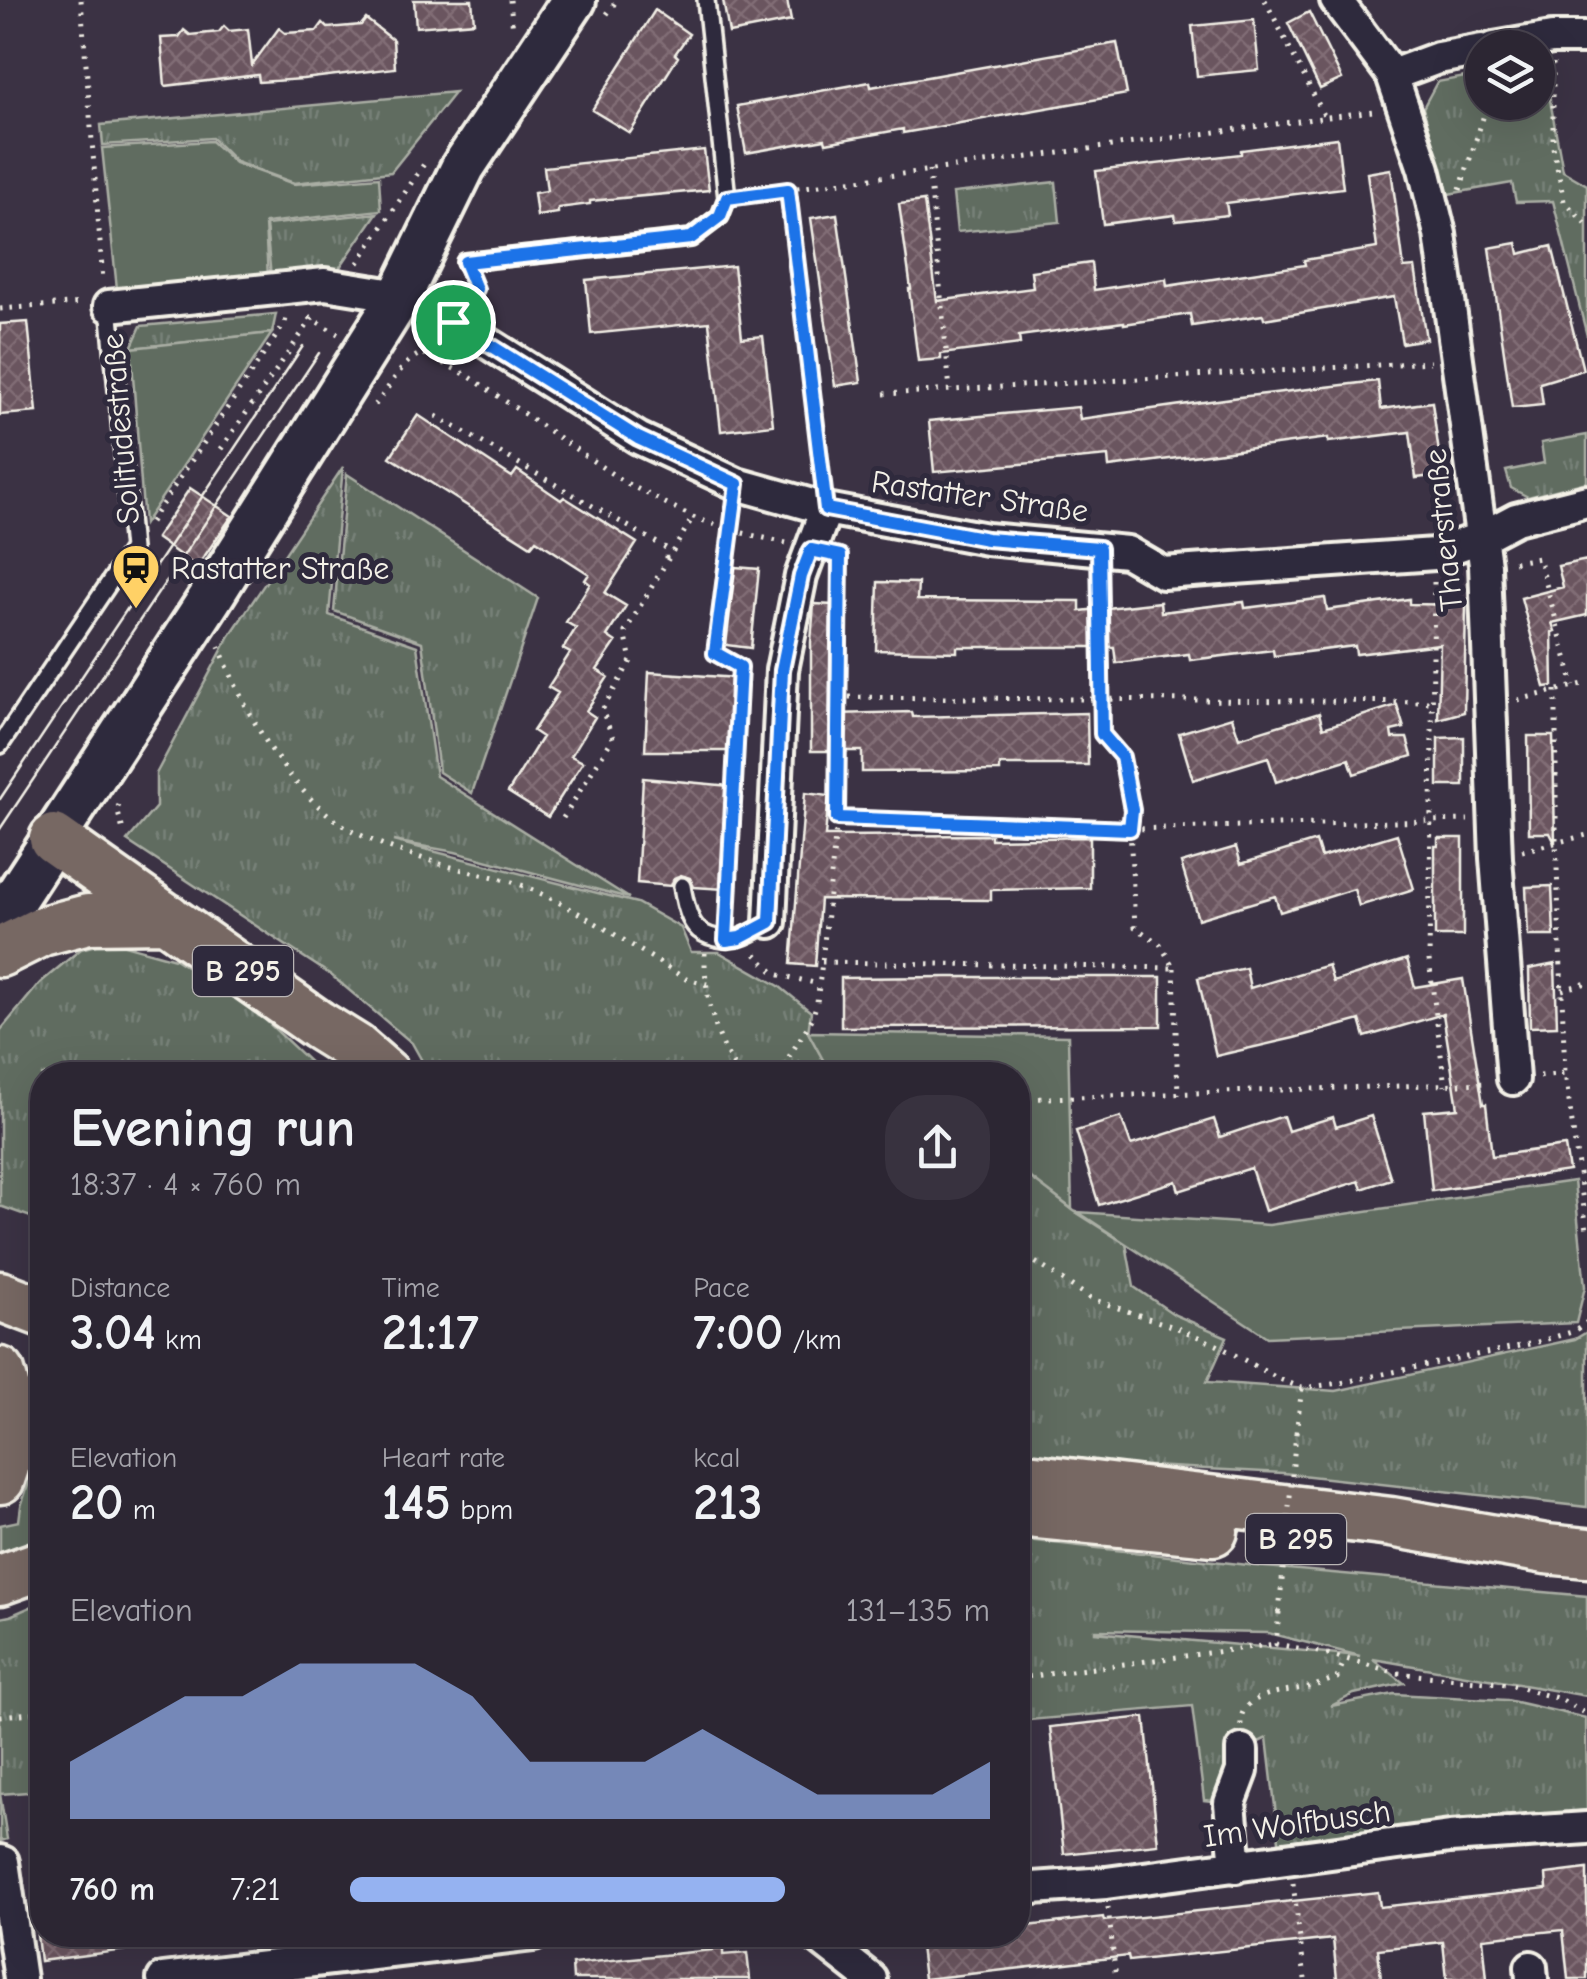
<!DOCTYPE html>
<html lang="en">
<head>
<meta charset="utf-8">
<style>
  body { margin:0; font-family:"Comic Neue",sans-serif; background:#38323f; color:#f1f3f6; height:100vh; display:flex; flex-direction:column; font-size:38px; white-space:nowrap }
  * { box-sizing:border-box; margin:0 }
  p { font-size:32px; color:#a6a5ac }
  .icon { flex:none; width:55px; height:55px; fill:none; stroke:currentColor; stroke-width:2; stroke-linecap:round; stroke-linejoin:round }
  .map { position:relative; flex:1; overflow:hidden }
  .details { position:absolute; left:30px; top:1062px; width:1000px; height:885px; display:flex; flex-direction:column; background:#2c2633; border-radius:40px; box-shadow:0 10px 40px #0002,0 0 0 2px #48434e }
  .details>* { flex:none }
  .tools { position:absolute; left:1465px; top:30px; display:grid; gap:20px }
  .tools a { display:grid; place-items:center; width:90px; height:90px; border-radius:50%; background:#2c2633; box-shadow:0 10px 40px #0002,0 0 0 2px #48434e; font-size:50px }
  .pin { position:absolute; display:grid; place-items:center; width:85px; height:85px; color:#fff; margin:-42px; border:5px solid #fff; border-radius:50%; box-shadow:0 2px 10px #0007 }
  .round { display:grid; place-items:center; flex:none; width:105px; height:105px; border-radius:40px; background:#38323f }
  .headline { display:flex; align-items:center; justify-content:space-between; height:170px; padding:0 40px }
  h1 { font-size:55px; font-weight:700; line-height:75px }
  .stats { display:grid; grid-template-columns:repeat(3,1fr); gap:15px; height:170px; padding:10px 40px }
  .stats div { display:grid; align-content:center }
  .stats b { font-size:50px; font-weight:700 }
  .stats small { font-size:28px; font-weight:400 }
  .stats p { font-size:28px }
  .chart { height:280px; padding:20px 40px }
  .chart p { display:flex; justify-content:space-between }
  .chart svg { width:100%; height:180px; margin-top:10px; fill:#95b2f1; opacity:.7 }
  ul { padding:0 40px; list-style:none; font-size:32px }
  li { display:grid; grid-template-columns:160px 120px 1fr; align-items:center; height:75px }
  li i { height:25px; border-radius:12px; background:#95b2f1 }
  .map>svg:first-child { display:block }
  .grass { fill:url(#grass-tufts); stroke:#aaaea4; stroke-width:2.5; fill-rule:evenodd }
  .garden { fill:#606c61; stroke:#aaaea4; stroke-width:2.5 }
  .building { fill:url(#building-cross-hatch); stroke:#f4f1e8; stroke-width:2.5 }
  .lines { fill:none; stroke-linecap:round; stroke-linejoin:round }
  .lane-casing { stroke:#f4f1e8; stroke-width:22 }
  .street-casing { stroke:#f4f1e8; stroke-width:38 }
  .secondary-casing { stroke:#f4f1e8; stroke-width:50 }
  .primary-casing { stroke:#f4f1e8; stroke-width:55 }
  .path { stroke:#f4f1e8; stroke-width:5; stroke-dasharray:2.5 8; stroke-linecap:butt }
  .lane { stroke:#2f2a3d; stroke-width:15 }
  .street { stroke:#2f2a3d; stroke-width:30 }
  .secondary { stroke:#2f2a3d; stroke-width:42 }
  .primary { stroke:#776864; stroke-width:48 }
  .tram { stroke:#f4f1e8; stroke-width:2.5 }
  .path-bridge { stroke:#f4f1e8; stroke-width:5; stroke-dasharray:2.5 8; stroke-linecap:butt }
  .route-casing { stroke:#fff; stroke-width:20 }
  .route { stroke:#1a73e8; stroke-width:12 }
  .labels { text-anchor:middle; stroke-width:10; stroke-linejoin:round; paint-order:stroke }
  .shield { fill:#2f2a3d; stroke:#b9b5b5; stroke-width:2.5 }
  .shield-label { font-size:30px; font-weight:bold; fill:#f4f1e8 }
  .street-label { font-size:32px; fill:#f4f1e8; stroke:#2f2a3d }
  .poi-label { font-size:32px; fill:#f4f1e8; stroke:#2f2a3d; text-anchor:start }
</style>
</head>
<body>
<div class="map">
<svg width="1587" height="1979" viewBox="0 0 1587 1979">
  <defs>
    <pattern id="grass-tufts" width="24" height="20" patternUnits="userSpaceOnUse" patternTransform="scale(2.5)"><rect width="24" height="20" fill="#606c61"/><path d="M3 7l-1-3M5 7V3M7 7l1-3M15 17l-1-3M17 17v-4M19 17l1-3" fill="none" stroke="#778178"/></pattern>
    <pattern id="building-cross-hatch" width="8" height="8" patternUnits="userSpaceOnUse" patternTransform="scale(2.5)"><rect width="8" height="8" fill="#6b545e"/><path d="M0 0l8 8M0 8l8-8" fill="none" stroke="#816d75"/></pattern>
  </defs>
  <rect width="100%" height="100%" fill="#3b3244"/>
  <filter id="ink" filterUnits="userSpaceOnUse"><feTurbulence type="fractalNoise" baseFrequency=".01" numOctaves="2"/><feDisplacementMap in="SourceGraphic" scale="20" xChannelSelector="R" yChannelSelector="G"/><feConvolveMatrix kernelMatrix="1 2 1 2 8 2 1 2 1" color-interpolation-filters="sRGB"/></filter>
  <g filter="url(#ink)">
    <path class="grass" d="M1543 62 1563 171 1587 185V336L1553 201 1516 202 1512 183 1448 194 1423 108 1437 82 1482 74V102H1538V64Z
      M455 92 391 172 294 183 236 162 212 138 103 145 101 125Z
      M1056 182 1060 222 957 232 953 193Z
      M377 213 338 270 271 278 266 225Z
      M276 314 272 333 131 348 141 326Z
      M1587 435V482L1528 497 1511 488 1506 471 1544 463 1541 443Z
      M343 467 329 615 417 646 436 776 629 898 455 852 393 841 637 903 681 928 691 952H719L779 986 811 1012 808 1032 827 1067 849 1075H430L412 1043 331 975 127 841 156 807V774L229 637Z
      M347 474 538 598 472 793 439 772 422 642 334 611Z
      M110 941 175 959 255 1010 316 1068 320 1075H42V1221L0 1206V1031L40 983 81 949Z
      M1018 1168 1074 1211 1126 1244 1134 1287 1175 1315 1227 1337 1207 1382 1336 1391 1575 1339 1587 1332V1507L1283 1473 1018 1459Z
      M37 1458 42 1460V1549L0 1564V1525L19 1521 21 1506Z
      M1018 1539 1266 1567 1587 1596V1696L1373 1659 1404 1683 1354 1694 1331 1706 1394 1694 1507 1700 1586 1718 1587 1810 1280 1849 1267 1738 1242 1750 1230 1803 1204 1800 1192 1706 1018 1721ZM1095 1630 1268 1633 1360 1656 1095 1632Z
      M42 1602V1791L0 1794 7 1839 0 1841V1618L10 1616Z"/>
    <path class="garden" d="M211 141 235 163 294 184 379 177 381 210 265 223 268 277 117 289 102 148Z
      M272 333 144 524 131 348Z
      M808 1032 1068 1036 1072 1209 1018 1168V1075H849L827 1067Z
      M1574 1181 1585 1287 1576 1323 1267 1337 1078 1212 1269 1225Z"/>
    <path class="building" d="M414 0H472L474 22 416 27Z
      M723 0H787L791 21 729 33Z
      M655 10 689 34 675 54 678 57 630 133 592 110Z
      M1309 12 1342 79 1320 89 1288 23Z
      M366 19 393 40 395 68 303 79 259 82 258 75 165 86 161 38 179 37 184 30 190 35 219 32 224 26 229 31 248 29 252 65 279 28 285 33 317 31 323 23 328 28 361 25Z
      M1254 20 1259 70 1197 76 1192 26Z
      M1117 43 1127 94 903 133V129L826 143 825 139 746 153 737 106 870 82 871 87Z
      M1337 138 1343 188 1226 203 1228 215 1176 221 1175 215 1103 224 1096 171 1241 154V150Z
      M704 150 709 190 590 201V204L558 208V213L537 216 534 193 547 191 544 167Z
      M1391 169 1404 268 1415 267 1426 339 1402 343 1394 297 1264 319 1263 315 1192 326 1190 314 1124 324V322L1019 336 1020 344 941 354V359L918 361 909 289H911L899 204 924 201 937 301 1033 288 1031 271 1091 263 1094 290 1166 279 1167 286 1305 265 1304 260 1377 248 1367 173Z
      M837 214 861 382 835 386 811 218Z
      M1517 243 1519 254 1552 246 1583 370 1540 383 1543 405 1512 408 1489 248Z
      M734 266 742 338 763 336 773 425 721 431 709 322 591 334 586 280Z
      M28 322 37 412 0 415V324Z
      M1378 381 1381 409 1432 402 1442 475 1416 478 1410 432 1328 442V438L1109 467 1108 456 934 472 929 421 1078 407 1080 419 1239 397Z
      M418 415 512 477 517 470 561 500 564 497 637 543 605 593 626 606 607 636 616 642 597 670 608 677 586 711 595 717 571 756 583 762 548 817 508 792 542 737 533 731 558 693 548 687 570 653 563 649 576 628 566 622 590 584 585 580 589 574 536 540 531 546 390 457Z
      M190 488 232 516 197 567 156 538Z
      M1587 560V615L1552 623 1555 631 1552 632 1553 686 1545 687 1521 598 1563 587 1558 566Z
      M735 567 759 569 751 648 726 645Z
      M878 582 918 583 917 600 1080 601V611L1160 602 1161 612 1244 602 1245 608 1325 598 1327 610 1409 599V604L1466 605 1464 712 1438 719 1440 644 1356 654 1355 646 1274 656 1273 650 1190 660 1189 654 1116 663 1114 647H957V652L876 650Z
      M814 604 834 605 831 676H834V714L912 712 913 717 1087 713 1088 765H1000V771L862 772V751H811V642Z
      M649 672 737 678 733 751H645Z
      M1397 705 1404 728 1391 731 1392 738H1407L1412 756 1354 774 1349 759 1276 782 1268 757 1193 780 1179 733 1232 717 1239 738 1319 713 1323 728Z
      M1528 736H1553L1555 843 1550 833H1529Z
      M1464 737V786H1438V738Z
      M643 778 730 786 724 889 694 887 690 878 681 875 674 878 671 886 637 883Z
      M805 793 829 796 825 836 991 835V839L1090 837V888L991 890V900L820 899 815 966 791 964Z
      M1397 834 1414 889 1359 906 1354 889 1280 912 1275 896 1198 919 1181 863 1236 847 1241 864 1316 841 1321 857Z
      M1438 838H1463V936H1435V846H1438Z
      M1552 886 1554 936H1528L1526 887Z
      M1407 959 1415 987 1463 979 1483 1104H1486L1492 1156 1565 1146 1569 1171 1432 1191 1424 1111 1458 1108 1443 1014 1365 1037 1360 1020 1294 1038 1216 1056 1198 978 1246 968 1250 988 1328 965 1333 982Z
      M1555 964 1557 1026 1530 1027 1529 969Z
      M948 977H1161V1026L841 1027V978Z
      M1283 1116 1288 1131 1333 1117 1336 1127 1371 1116 1391 1179 1362 1189 1359 1181 1265 1211 1251 1168 1179 1191 1176 1181 1099 1205 1076 1131 1121 1117 1131 1145 1214 1119 1220 1137Z
      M1145 1717 1158 1844 1064 1854 1050 1727Z
      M1587 1869V1979H1568L1563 1930 1483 1938 1487 1979H1447L1443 1942 1378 1949 1381 1979H1337L1333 1939 1129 1961 1128 1956 924 1979 919 1938 943 1935H1018V1927L1103 1917 1104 1921 1378 1892 1380 1907 1547 1889 1546 1874Z
      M37 1935H132L133 1949 40 1961Z
      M723 1949V1955L747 1953 750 1979H573L572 1964Z"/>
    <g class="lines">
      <g class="lane-casing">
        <path id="lane" d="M465 262 691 238 720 216 727 198 706 0
          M0 745 132 549 109 306
          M682 886C684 898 687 916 695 926 704 938 727 942 741 937 751 934 761 927 770 922"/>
      </g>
      <g class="street-casing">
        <path id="street" d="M1336 0 1392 75 1424 169 1440 234 1485 565 1496 858 1513 1079
          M1494 48 1552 38H1587
          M1392 75 1438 58 1482 50
          M109 306 325 284 400 296 453 321 638 438 737 484 826 509 987 539 1127 552 1163 573 1435 554 1482 537 1516 519 1587 501
          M770 922 782 670 801 576 826 509
          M0 1861 3 1862 20 1979
          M1236 1867 1230 1803 1242 1771V1750
          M1018 1889 1106 1883 1450 1837 1587 1828
          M815 1935 871 1979
          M1531 1967 1532 1979
          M163 1979 534 1935"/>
      </g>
      <g class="secondary-casing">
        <path id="secondary" d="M0 921 209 600 366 350 400 296 463 167 574 0"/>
      </g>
      <g class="primary-casing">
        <path id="primary" d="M54 839 318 1025 355 1048 386 1075
          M0 952 42 931 88 919 167 918
          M0 1296 42 1312
          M0 1372C12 1409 14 1442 0 1479
          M1018 1477 1391 1522 1546 1549 1587 1553
          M1018 1512 1213 1531
          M0 1580 42 1565"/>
      </g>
      <path class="path" d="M81 0 103 281
        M510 0 513 30
        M1265 0 1325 117
        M607 14 617 0
        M1553 63V147L1564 201 1587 225
        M929 170 950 390
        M788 189 822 479
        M1460 190 1488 102
        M745 195 1373 111
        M358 263 424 164
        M0 309 83 303
        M309 317 338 334
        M424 354 467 375 624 482 693 517 730 530 786 543
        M884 394 1430 362
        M375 405C386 392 395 375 407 363 417 353 424 355 435 342
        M436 416 666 548V560
        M221 449 316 313
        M150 522 285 323 287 314
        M1514 562 1539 558 1574 686
        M1434 582 1429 960 1445 1086
        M219 646C244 711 289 795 351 830 378 845 409 854 437 863 469 873 503 876 533 890 587 914 636 949 686 979L707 984
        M1556 690V842L1565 1073
        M838 697 1432 702
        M1518 700 1587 683
        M119 805 117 809 124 834
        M563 818 613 738 602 710 631 661 625 632 693 517
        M837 818 1130 829 1468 820
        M1522 851 1587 835
        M727 922 740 667 715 653 733 510
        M705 953C704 995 715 1041 740 1075
        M756 954 775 974 819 984
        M822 962 1174 968 1160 944 1135 927 1130 829 1132 810 1122 757 1102 734 1099 576
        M1174 968 1178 1095
        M1562 990 1587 983
        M778 1075 812 1019 817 1002 822 962 837 818 840 556
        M1540 1076 1565 1073 1587 1230
        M1018 1099 1489 1083
        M1018 1251 1092 1299 1180 1329 1217 1345 1277 1378 1302 1388 1340 1383 1534 1343 1575 1331 1587 1322
        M1296 1433 1302 1388
        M1279 1612 1276 1644 1324 1653 1397 1673 1507 1684 1560 1699 1587 1714
        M1018 1678 1276 1644
        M0 1716 42 1712
        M1241 1725C1238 1691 1289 1692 1313 1686 1321 1684 1329 1680 1337 1678L1345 1659
        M1293 1883 1305 1979
        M1108 1907 1116 1979"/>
      <use href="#lane" class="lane"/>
      <use href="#street" class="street"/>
      <use href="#secondary" class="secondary"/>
      <use href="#primary" class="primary"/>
      <path class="tram" d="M0 799 303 346
        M0 829 319 353"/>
      <path class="path-bridge" d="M1279 1612 1296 1433"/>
    </g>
  </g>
  <g class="lines" filter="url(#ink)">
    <g class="route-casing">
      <path id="route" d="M788 190 826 509 987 539 1099 548 1102 734 1122 757 1132 810 1130 829 837 818 840 556 811 550 801 576 782 670 770 922 740 938 726 940 740 667 715 653 737 484 638 438 453 322 476 289 465 262 691 238 720 216 727 198Z"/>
    </g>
    <use href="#route" class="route"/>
  </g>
  <defs>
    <g id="station-pin" transform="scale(2.5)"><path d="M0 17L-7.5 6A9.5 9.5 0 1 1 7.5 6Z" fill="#ffd166" stroke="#2f2a3d"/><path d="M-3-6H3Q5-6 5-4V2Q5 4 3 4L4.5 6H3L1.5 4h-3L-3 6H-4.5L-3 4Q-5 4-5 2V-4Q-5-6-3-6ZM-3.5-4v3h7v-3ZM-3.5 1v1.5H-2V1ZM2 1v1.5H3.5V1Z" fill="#111"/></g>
  </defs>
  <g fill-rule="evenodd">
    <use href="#station-pin" x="136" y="568"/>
  </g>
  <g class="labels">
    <g class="shield">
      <rect x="193" y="946" width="100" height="50" rx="8"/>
      <rect x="1246" y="1514" width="100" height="50" rx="8"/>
    </g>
    <g class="shield-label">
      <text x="243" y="981">B 295</text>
      <text x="1296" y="1549">B 295</text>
    </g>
    <g class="street-label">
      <text transform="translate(120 429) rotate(-95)" y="11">Solitudestraße</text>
      <text transform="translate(980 496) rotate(8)" y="11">Rastatter Straße</text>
      <text transform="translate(1443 530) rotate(-96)" y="11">Thaerstraße</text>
      <text transform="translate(1297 1823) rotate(-8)" y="11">Im Wolfbusch</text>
    </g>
    <g class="poi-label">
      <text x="171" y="579">Rastatter Straße</text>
    </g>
  </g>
</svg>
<div class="tools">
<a><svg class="icon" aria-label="layers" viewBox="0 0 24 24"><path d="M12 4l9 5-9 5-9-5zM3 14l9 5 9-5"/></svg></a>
</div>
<div class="pin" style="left:453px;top:322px;background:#1e9e55"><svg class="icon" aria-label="arrive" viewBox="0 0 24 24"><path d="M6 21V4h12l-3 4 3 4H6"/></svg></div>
<section class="details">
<div class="headline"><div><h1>Evening run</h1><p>18:37 · 4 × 760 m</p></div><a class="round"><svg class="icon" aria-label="share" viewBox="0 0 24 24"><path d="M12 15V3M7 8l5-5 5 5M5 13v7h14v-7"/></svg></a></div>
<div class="stats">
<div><p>Distance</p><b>3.04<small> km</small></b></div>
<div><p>Time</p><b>21:17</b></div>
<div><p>Pace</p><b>7:00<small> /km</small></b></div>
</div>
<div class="stats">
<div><p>Elevation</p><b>20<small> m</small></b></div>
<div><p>Heart rate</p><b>145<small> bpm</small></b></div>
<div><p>kcal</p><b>213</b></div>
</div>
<div class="chart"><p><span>Elevation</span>131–135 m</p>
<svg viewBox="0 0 160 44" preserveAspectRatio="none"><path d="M0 44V30L10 22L20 14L30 14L40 6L50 6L60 6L70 14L80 30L90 30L100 30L110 22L120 30L130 38L140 38L150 38L160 30V44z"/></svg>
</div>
<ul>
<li><b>760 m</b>7:21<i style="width:68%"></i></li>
</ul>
</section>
</div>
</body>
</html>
